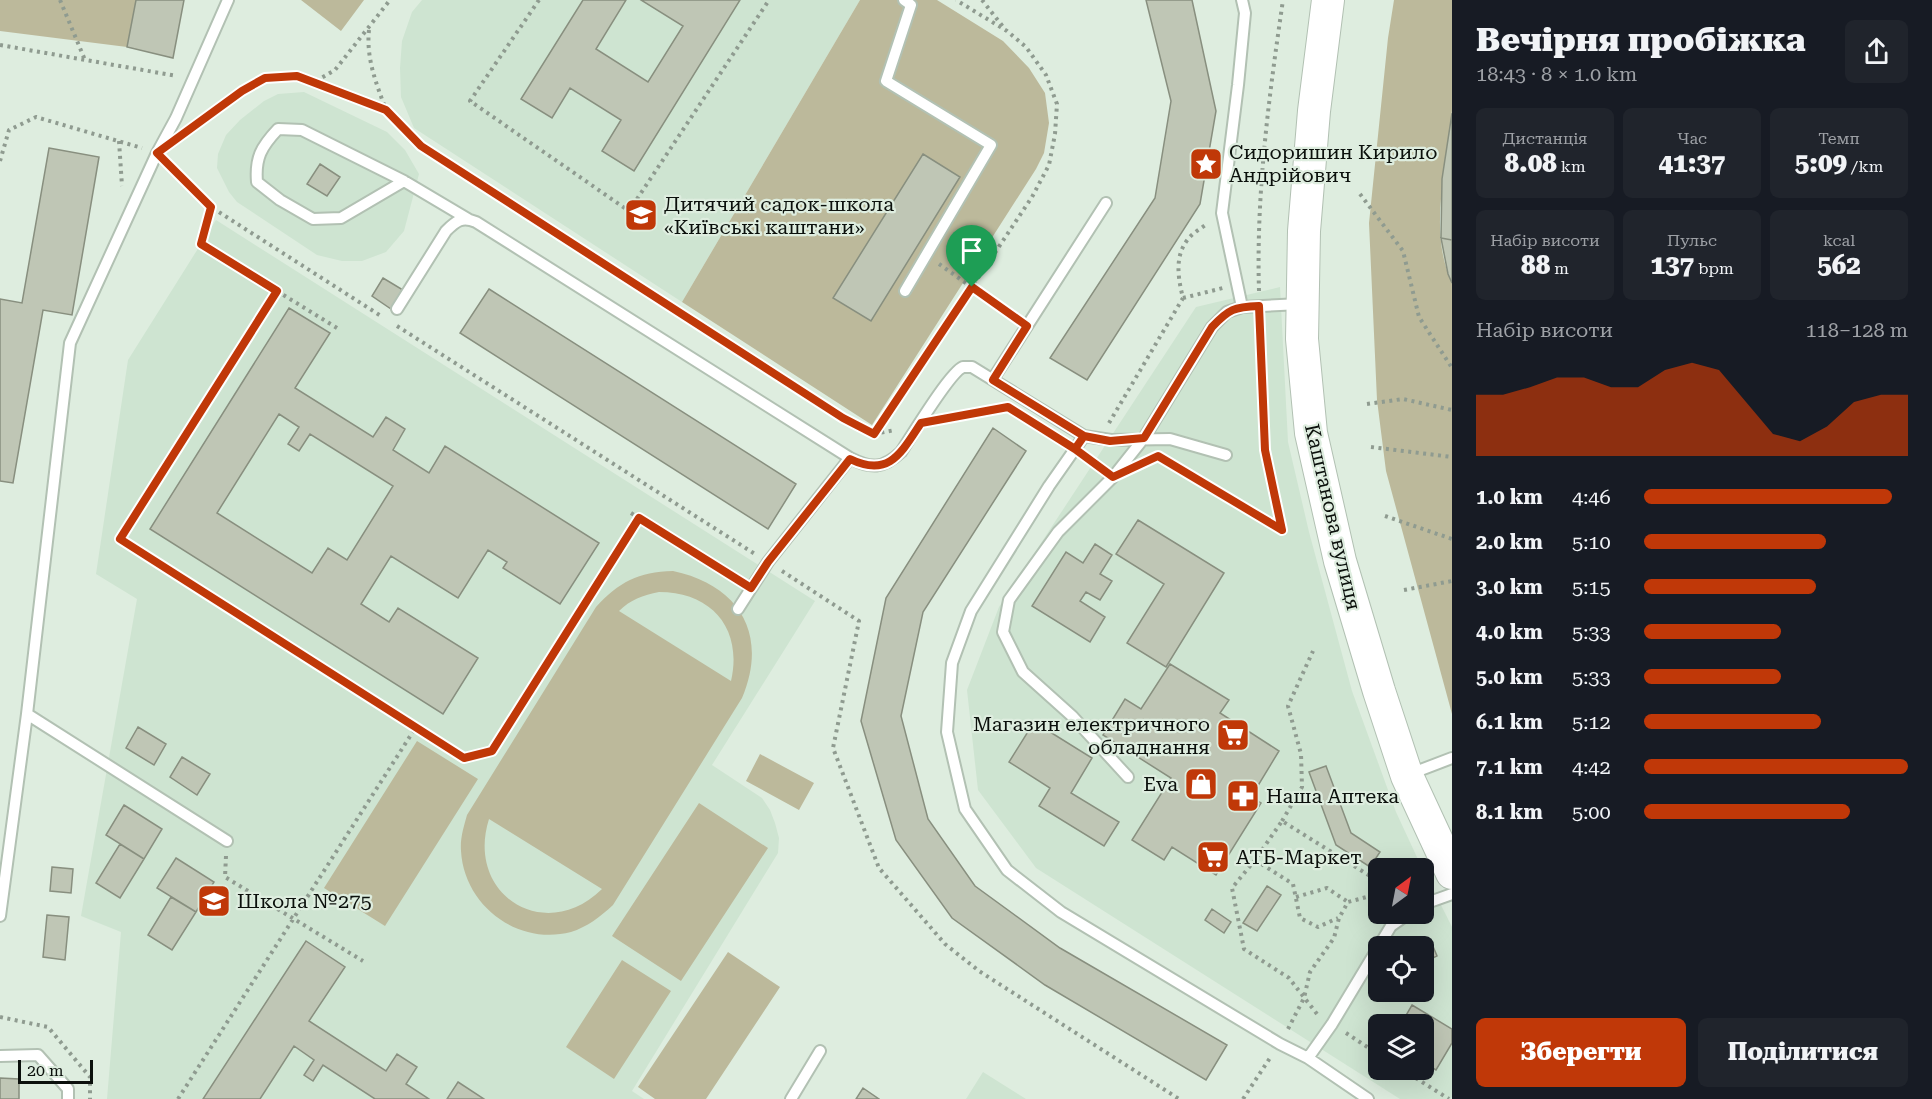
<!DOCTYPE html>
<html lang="uk">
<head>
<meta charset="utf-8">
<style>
  body { margin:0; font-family:"Roboto Serif",serif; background:#20242c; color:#f1f3f6; height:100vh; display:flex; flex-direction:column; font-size:22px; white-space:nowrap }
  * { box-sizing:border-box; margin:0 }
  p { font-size:20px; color:#9ea1a6 }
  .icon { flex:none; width:33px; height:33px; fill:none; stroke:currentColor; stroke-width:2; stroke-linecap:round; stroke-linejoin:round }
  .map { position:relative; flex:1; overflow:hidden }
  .side { display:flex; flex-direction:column; background:#171b24; width:480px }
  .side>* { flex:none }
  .needle { width:39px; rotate:32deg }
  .controls { position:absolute; left:1368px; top:858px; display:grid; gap:12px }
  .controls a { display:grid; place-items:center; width:66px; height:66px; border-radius:9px; background:#171b24; box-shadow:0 6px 24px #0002; font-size:30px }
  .scale { position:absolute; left:18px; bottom:15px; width:75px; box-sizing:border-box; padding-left:6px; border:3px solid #0b100c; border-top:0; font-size:16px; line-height:21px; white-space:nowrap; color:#0b100c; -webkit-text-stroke:4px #deeddf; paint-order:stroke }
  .pin { position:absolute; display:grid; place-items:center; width:51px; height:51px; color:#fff; margin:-62px -26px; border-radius:50% 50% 50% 0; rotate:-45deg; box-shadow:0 0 6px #0007 }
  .pin .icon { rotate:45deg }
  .round { display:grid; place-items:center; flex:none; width:63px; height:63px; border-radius:9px; background:#20242c }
  .summary { display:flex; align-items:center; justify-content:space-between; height:102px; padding:0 24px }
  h1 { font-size:33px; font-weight:800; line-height:45px }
  .figures { display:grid; grid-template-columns:repeat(3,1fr); gap:9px; height:102px; padding:6px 24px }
  .figures div { display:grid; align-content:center; border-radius:9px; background:#20242c; text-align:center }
  .figures b { font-size:26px; font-weight:800 }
  .figures small { font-size:16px; font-weight:400 }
  .figures p { font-size:16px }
  .chart { height:168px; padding:12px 24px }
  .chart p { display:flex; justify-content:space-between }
  .chart svg { width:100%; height:108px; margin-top:6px; fill:#c03808; opacity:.7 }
  .primary-button { display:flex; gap:12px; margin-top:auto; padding:12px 24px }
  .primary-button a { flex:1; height:69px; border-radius:9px; background:#c03808; color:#fff; font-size:24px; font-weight:800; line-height:69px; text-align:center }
  .primary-button a+a { background:#20242c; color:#f1f3f6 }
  ul { padding:0 24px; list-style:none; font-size:20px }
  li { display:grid; grid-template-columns:96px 72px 1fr; align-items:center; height:45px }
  li i { height:15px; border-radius:8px; background:#c03808 }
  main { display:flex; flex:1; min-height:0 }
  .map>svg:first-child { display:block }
  .built { fill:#cee4d1; fill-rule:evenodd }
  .green { fill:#bcb99b; fill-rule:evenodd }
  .building { fill:#bfc6b5; stroke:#888f7f; stroke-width:1.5; fill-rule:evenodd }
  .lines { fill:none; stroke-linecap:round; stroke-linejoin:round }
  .lane-casing { stroke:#b2c1b3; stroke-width:14 }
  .secondary-casing { stroke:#b2c1b3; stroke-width:34 }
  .path { stroke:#8f9b90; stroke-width:4; stroke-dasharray:3 4.5; stroke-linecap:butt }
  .lane { stroke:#fff; stroke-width:10 }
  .secondary { stroke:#fff; stroke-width:32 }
  .route-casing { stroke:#fff; stroke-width:12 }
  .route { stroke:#c03808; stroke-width:8 }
  .labels { text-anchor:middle; stroke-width:4.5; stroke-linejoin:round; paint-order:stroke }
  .poi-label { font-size:20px; fill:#0b100c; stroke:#deeddf; text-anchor:start }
  .street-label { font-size:20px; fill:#0b100c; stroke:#deeddf }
</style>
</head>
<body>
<main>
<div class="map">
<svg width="1452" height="1099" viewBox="0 0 1452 1099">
  <rect width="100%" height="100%" fill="#deeddf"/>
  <path class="built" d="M422 0H860L682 302 414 128 401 97 400 68 402 41 412 12Z
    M304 92 387 132 405 150 419 174 404 231 386 252 362 261H342L317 255 237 202 229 192 217 168 218 154 226 135 240 120 264 101 278 94Z
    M216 220 815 601 712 765 762 798 770 810 775 823 779 838 778 853 632 1091 644 1099H107L121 932 81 916 137 599 96 574 128 360Z
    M1280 287 1288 442 1309 532 1352 691 1396 812 1422 868H1378V914H1424V871L1452 927V1097L1450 1099H1400L1036 868 978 790 967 690 999 607 1196 307ZM1378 946H1424V992H1378ZM1378 1024H1424V1070H1378Z
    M983 1072 1026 1099H966Z"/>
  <path class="green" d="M0 0H136L127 47 0 31Z
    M301 0H364L341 31Z
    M860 0H937L1003 41 1029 68 1045 93 1049 123 1044 153 1036 169 872 425 682 302Z
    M1394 0H1452C1452 37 1452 74 1452 111 1448 166 1427 229 1452 283V714L1386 471 1377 400 1369 223 1388 38Z
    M673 571C739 585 769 634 742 698L613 905C600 917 587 927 571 932 517 946 464 905 461 851 460 838 464 826 467 815L596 607C619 582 638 572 673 571ZM659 592C712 592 743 629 731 681L619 611C630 600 643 595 659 592ZM489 819 602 889C545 945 465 895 489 819Z
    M417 741 478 779 385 926 324 888Z
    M760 754 814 783 799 810 746 781Z
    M699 803 768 848 681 981 612 936Z
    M728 952 780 987 706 1099H655L638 1087Z
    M622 960 671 991 614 1079 566 1047Z"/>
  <path class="building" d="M136 0H184L173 58 127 47Z
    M583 0H626L596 49 648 82 683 26 641 0H740L634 171 602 151 621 120 570 88 552 118 521 99Z
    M1146 0H1192L1216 111 1200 204 1087 380 1050 358 1155 198 1171 101Z
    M1452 113V240L1441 238 1442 179Z
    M49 148 99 157 72 315 43 310 13 483 0 481V299L22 303Z
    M923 154 960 177 871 321 833 298Z
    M320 164 340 177 327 196 307 184Z
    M1441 238 1452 240V283L1448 274Z
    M383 278 403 290 391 309 372 296Z
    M489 289 796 484 768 529 460 333Z
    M289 308 330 333 295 388 373 437 386 417 405 429 393 450 429 473 445 446 599 543 560 604 503 568 507 562 488 550 458 598 391 556 361 604 389 622 398 608 478 658 443 714 150 529ZM279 414 299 427 288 444 299 451 310 434 393 486 347 560 328 548 312 573 217 513Z
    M993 428 1026 451 923 612 901 716 928 819 975 886 1060 948 1227 1045 1206 1080 1045 985 952 918 896 840 861 721 886 598Z
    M1138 520 1224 573 1166 667 1127 643 1164 584 1116 554Z
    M1095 544 1112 555 1100 574 1112 581 1100 600 1086 592 1080 601 1105 617 1090 642 1032 606 1066 552 1083 563Z
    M1170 664 1229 700 1220 713 1279 751 1251 797 1261 803 1216 875 1172 847 1164 860 1132 840 1171 778 1103 735 1125 699 1141 709Z
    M1034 722 1092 758 1071 793 1119 822 1104 846 1039 806 1050 788 1009 762Z
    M138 727 166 744 154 765 126 748Z
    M182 757 210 774 197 795 170 777Z
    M1326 766 1351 833 1380 852 1370 867 1336 845 1309 772Z
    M124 805 162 829 144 859 106 835Z
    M120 844 144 859 120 898 96 883Z
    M176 858 214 882 196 912 157 888Z
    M52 867 73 869 71 893 50 891Z
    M1267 886 1281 895 1257 931 1243 923Z
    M171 897 196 912 172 950 148 935Z
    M1212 909 1231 922 1224 933 1205 920Z
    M47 915 69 917 65 960 43 957Z
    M306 941 345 967 309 1021 386 1071 397 1054 417 1067 406 1084 429 1099H375L323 1065 313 1081 304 1075 314 1060 294 1046 260 1099H203Z
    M1432 944 1437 956 1427 961 1424 948Z
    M1412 1005 1452 1029V1043L1436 1070 1424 1063V1024H1401Z
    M0 1078 19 1079V1099H0Z
    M458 1082 484 1099H447Z
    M863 1088 879 1099H856Z"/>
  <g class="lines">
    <g class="lane-casing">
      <path id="lane" d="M904 0 911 5 886 81 991 145 905 291
        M1242 0 1245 13 1238 85 1222 213 1242 307
        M404 181 341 218 313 219 280 200 257 182C255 158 261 147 278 129L302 130 404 181 468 219
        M397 309 446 231C456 221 462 216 476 222L850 458C871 469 883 469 901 452 911 437 950 372 963 367 965 367 970 367 972 367L1084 436 1111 440 1170 439 1226 455
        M993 379 1106 203
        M1084 436 1049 486 971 611 952 663 947 732 965 809 1007 870 1061 912 1280 1044 1308 1058 1368 1099
        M738 609 768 562 850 458
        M27 714 227 841
        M1410 774 1452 758
        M1128 777 1072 716 1023 672 1003 632 1009 600 1058 532 1113 477 1144 438 1212 327 1227 312 1242 307 1300 304
        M1424 904 1452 894
        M0 916 27 714 70 343 157 153 176 118 228 0
        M0 1056 38 1055 68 1089V1099
        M1308 1058 1332 1024 1391 926 1408 914
        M791 1099 820 1051"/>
    </g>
    <g class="secondary-casing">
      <path id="secondary" d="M1328 0 1314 111 1304 231 1302 339 1311 433 1340 561 1379 691 1407 776 1452 873"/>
    </g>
    <path class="path" d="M60 0 85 60
      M539 0 470 101 629 211 769 0
      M982 0 1004 28
      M369 30C366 58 376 83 386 110
      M0 45 177 76
      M316 81 335 70 390 0
      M192 127 242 91 265 78 297 76 386 110 421 146 843 418 874 434 895 430
      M119 141 122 186
      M0 161 9 130 36 117 142 148
      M170 166 211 207 381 316
      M1360 194 1403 251 1419 317 1452 368
      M211 207 201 244 277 291 120 539 464 758 492 751 639 518 736 579
      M939 264 1013 317
      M277 291 337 328
      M1259 291C1256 193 1269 96 1283 0
      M1183 298 1223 288
      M1260 322 1265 450 1282 529
      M397 326 755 554
      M1367 404 1403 399 1452 410
      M943 420 1007 408
      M1109 423 1183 298C1178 278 1174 255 1189 238 1194 232 1202 228 1208 223
      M874 434 1032 197 1049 165 1055 134 1057 104 1046 75 1026 47 1007 31 956 0
      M1371 447 1452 457
      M1162 458 1283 529
      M631 513 639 518
      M1385 516 1452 539
      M782 571 859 621 833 748 879 868 945 944 979 971 1179 1099
      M1404 590 1452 581
      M1282 821 1302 787 1301 754 1288 706 1313 651
      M226 856 225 877 363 961
      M1255 860 1293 884 1300 918 1318 927 1338 918
      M1296 897 1327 888 1348 902
      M1317 1014 1289 978 1244 949 1232 888 1255 860 1282 821 1378 881
      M0 1017 48 1027 90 1077V1099
      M1288 1029 1304 998 1310 972 1334 938 1339 918 1348 902 1378 894
      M1346 1033 1378 1054
      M1403 1070 1449 1099
      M178 1099 416 727
      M1243 1099 1270 1058"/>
    <use href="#lane" class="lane"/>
    <use href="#secondary" class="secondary"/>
  </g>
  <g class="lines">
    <g class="route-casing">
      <path id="route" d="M972 287 874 434 843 418 421 146 386 110 297 76 265 78 242 91 157 153 211 207 201 244 277 291 120 539 464 758 492 751 639 518 751 588 768 562 850 459C889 478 901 453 921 423L1008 407 1075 449 1084 436 1110 441 1144 438 1212 327C1229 309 1234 307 1259 306L1265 450 1282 530 1158 456 1113 477 1075 449 1084 436 993 380 1027 326 972 287"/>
    </g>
    <use href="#route" class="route"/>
  </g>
  <defs>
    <g id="sight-square" transform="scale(1.725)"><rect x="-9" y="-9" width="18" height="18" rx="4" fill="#c03808" stroke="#deeddf"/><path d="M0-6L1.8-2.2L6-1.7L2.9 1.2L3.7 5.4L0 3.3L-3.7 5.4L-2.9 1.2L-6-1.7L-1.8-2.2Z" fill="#fff"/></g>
    <g id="school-square" transform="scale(1.725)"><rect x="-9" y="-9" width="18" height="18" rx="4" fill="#c03808" stroke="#deeddf"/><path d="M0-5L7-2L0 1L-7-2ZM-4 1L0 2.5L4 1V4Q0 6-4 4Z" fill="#fff"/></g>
    <g id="supermarket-square" transform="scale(1.725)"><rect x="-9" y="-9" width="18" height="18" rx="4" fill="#c03808" stroke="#deeddf"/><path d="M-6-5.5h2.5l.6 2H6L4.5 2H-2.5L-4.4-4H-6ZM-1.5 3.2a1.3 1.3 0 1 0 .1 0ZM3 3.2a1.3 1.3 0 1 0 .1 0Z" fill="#fff"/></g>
    <g id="shop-square" transform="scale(1.725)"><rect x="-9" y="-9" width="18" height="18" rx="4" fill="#c03808" stroke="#deeddf"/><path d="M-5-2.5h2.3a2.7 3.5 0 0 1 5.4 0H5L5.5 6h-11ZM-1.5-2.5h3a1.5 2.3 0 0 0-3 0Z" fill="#fff"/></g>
    <g id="pharmacy-square" transform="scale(1.725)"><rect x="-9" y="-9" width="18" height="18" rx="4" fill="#c03808" stroke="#deeddf"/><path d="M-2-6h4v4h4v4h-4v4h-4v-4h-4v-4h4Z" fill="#fff"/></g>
  </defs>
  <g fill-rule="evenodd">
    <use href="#sight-square" x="1206" y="164"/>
    <use href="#school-square" x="641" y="215"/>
    <use href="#supermarket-square" x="1233" y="735"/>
    <use href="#shop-square" x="1201" y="784"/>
    <use href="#pharmacy-square" x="1243" y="796"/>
    <use href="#supermarket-square" x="1213" y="857"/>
    <use href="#school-square" x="214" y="901"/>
  </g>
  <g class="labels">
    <g class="poi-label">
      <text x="1229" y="159">Сидоришин Кирило<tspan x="1229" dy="23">Андрійович</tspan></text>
      <text x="664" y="211">Дитячий садок-школа<tspan x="664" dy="23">«Київські каштани»</tspan></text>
      <text x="1210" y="731" text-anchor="end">Магазин електричного<tspan x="1210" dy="23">обладнання</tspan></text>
      <text x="1178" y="791" text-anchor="end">Eva</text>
      <text x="1266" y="803">Наша Аптека</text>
      <text x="1236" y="864">АТБ-Маркет</text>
      <text x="237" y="908">Школа №275</text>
    </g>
    <g class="street-label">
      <text transform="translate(1333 517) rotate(77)" y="7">Каштанова вулиця</text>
    </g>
  </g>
</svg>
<div class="controls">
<a><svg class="needle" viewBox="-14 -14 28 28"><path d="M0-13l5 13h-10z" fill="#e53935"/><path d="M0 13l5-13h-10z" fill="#9ea1a6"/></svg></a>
<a><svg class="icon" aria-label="locate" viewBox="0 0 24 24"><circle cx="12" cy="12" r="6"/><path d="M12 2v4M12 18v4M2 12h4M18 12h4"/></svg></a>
<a><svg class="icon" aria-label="layers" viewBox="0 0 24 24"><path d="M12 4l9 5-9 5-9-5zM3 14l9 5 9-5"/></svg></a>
</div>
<div class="scale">20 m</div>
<div class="pin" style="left:972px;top:287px;background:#1e9e55"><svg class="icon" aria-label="arrive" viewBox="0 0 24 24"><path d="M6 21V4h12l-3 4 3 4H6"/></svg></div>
</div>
<section class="side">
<div class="summary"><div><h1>Вечірня пробіжка</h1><p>18:43 · 8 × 1.0 km</p></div><a class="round"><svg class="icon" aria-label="share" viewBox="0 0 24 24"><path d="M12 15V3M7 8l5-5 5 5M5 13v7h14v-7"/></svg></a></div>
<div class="figures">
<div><p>Дистанція</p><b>8.08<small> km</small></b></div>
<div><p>Час</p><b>41:37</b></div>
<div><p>Темп</p><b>5:09<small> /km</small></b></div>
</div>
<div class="figures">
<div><p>Набір висоти</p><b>88<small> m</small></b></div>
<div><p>Пульс</p><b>137<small> bpm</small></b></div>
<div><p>kcal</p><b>562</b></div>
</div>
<div class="chart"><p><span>Набір висоти</span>118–128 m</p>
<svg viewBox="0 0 160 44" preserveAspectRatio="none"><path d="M0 44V19L10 19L20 16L30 12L40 12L50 16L60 16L70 9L80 6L90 9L100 22L110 35L120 38L130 32L140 22L150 19L160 19V44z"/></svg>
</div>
<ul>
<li><b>1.0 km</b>4:46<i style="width:94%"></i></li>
<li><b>2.0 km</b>5:10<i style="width:69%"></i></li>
<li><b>3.0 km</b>5:15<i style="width:65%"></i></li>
<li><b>4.0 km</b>5:33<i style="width:52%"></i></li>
<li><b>5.0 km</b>5:33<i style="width:52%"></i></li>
<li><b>6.1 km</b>5:12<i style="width:67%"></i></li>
<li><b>7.1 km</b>4:42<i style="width:100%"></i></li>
<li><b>8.1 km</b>5:00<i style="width:78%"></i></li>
</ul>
<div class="primary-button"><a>Зберегти</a><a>Поділитися</a></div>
</section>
</main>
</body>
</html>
